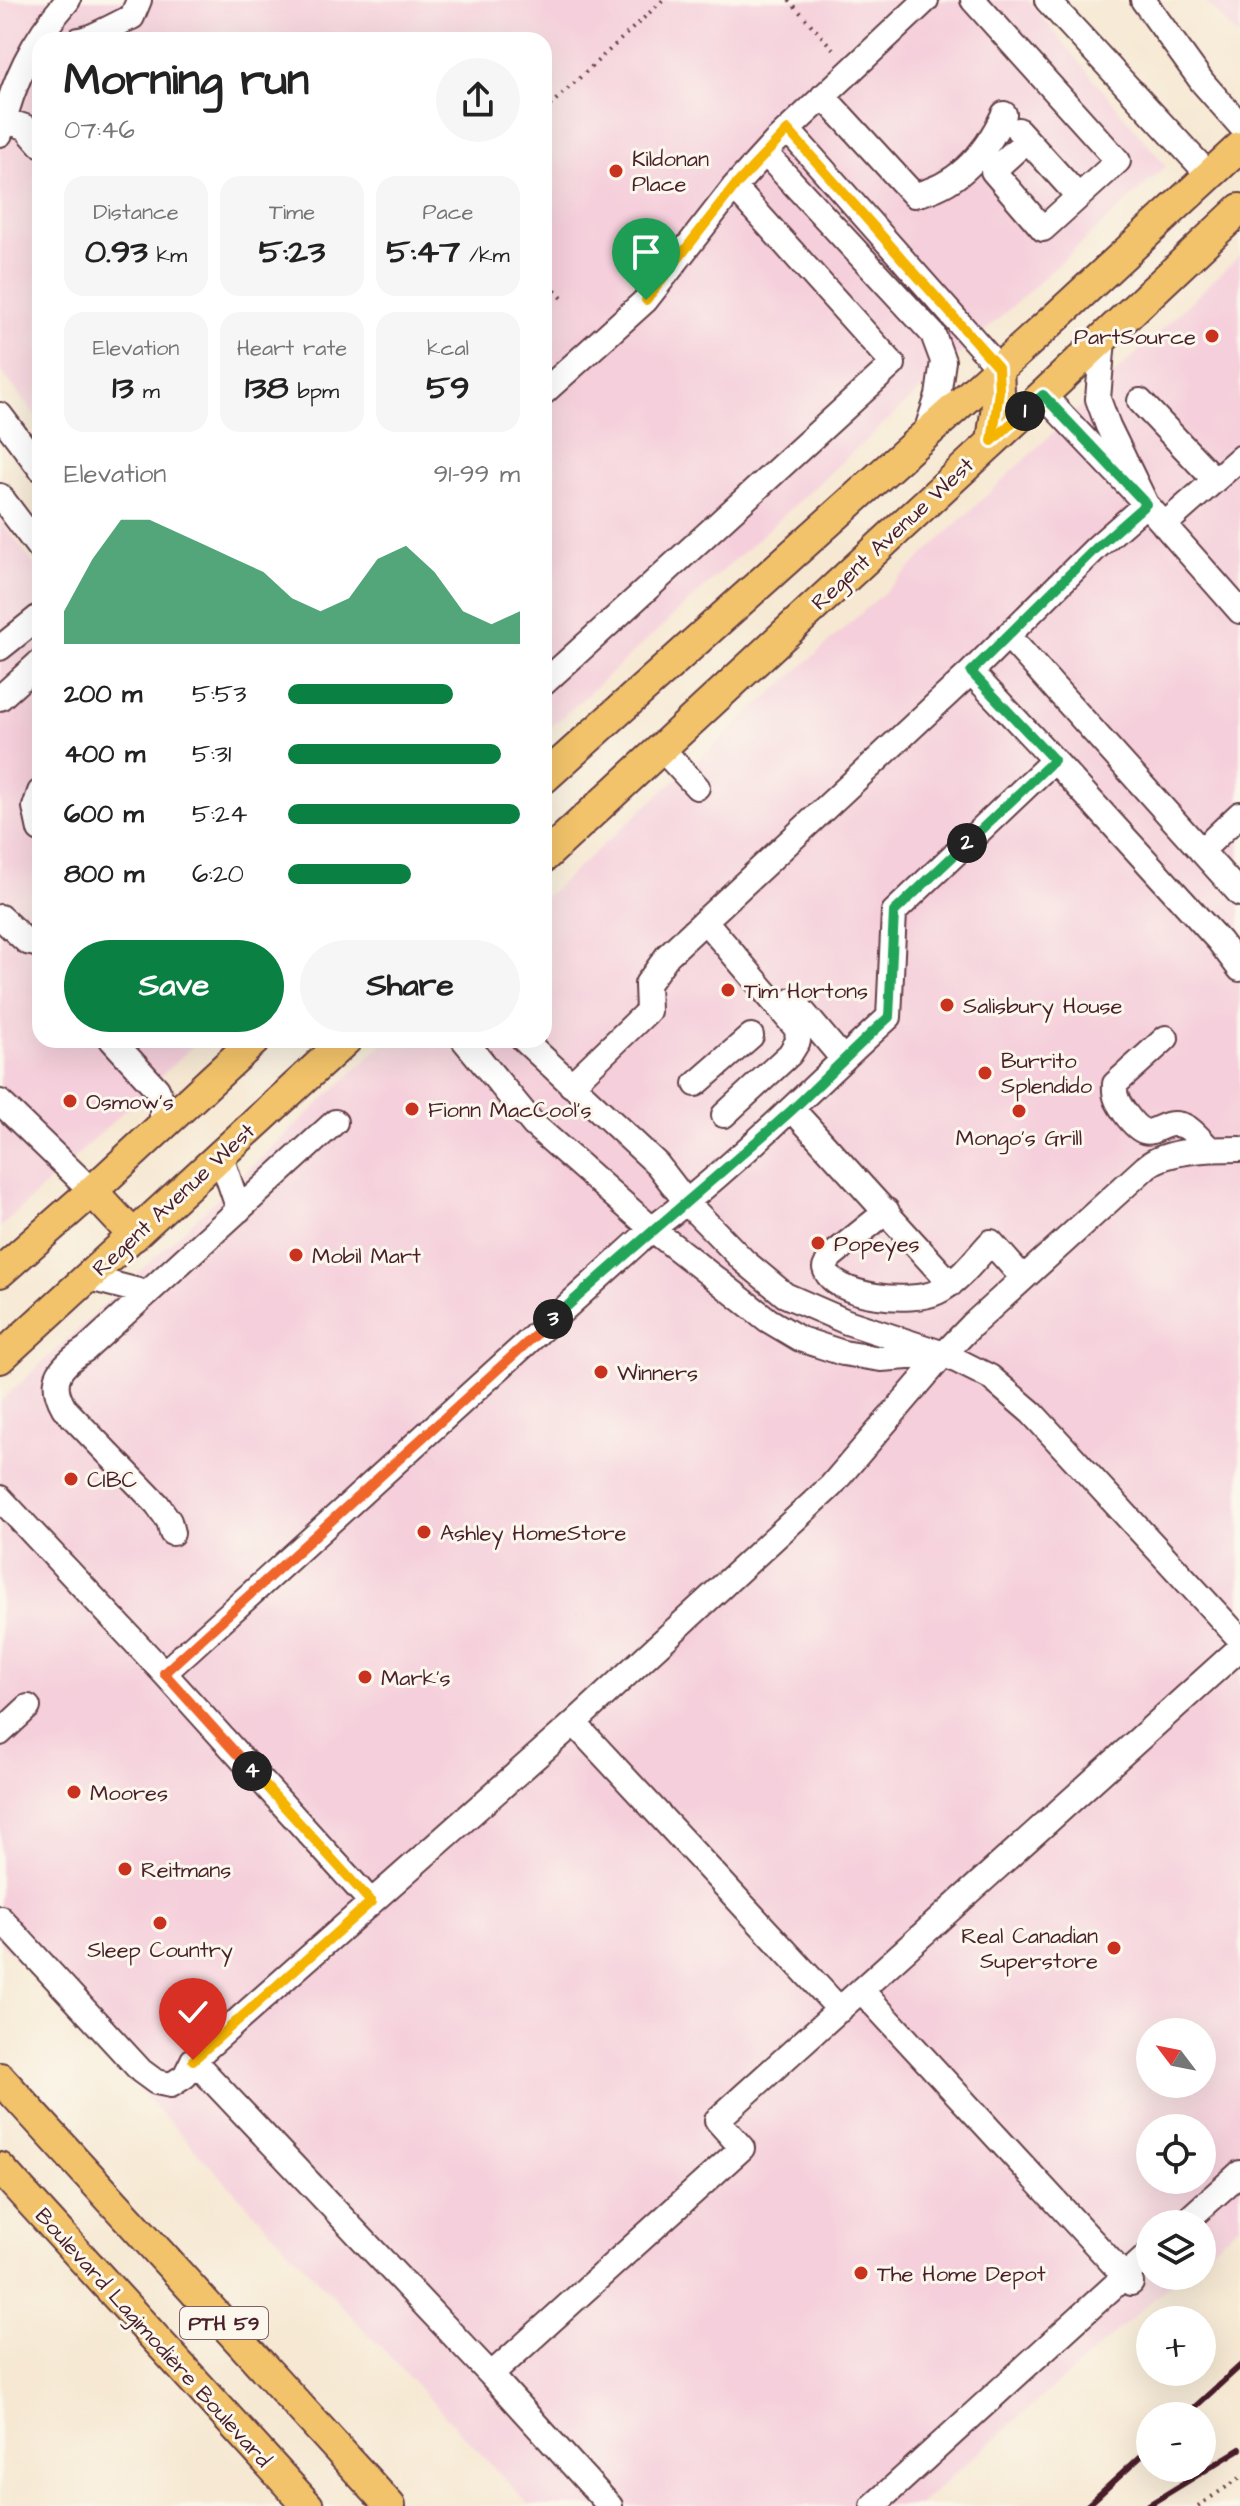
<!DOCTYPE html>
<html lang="en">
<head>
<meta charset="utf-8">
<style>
  body { margin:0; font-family:"Architects Daughter",sans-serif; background:#f6f6f6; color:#222; height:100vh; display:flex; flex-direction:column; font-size:30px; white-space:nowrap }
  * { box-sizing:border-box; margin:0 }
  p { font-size:26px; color:#767676 }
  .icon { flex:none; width:44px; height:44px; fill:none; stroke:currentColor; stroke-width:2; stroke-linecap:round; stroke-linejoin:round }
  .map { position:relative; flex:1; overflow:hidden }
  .sheet { position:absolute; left:32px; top:32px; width:520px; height:1016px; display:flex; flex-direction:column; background:#fff; border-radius:24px; box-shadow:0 8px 32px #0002 }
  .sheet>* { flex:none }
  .needle { width:52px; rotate:302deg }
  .controls { position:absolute; left:1136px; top:2018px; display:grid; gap:16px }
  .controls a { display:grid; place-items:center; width:80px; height:80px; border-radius:50%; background:#fff; box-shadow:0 8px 32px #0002; font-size:40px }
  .pin { position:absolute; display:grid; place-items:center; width:68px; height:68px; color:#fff; margin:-82px -34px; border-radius:50% 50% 50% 0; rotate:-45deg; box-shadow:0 0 8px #0007 }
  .pin .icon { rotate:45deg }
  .km { position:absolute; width:40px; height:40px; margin:-20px; border-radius:50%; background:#222; color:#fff; font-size:22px; line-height:40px; text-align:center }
  .round { display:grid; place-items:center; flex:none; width:84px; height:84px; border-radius:42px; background:#f6f6f6 }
  .overview { display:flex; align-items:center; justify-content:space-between; height:136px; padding:0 32px }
  h1 { font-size:44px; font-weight:800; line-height:60px }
  .metrics { display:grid; grid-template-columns:repeat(3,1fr); gap:12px; height:136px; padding:8px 32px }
  .metrics div { display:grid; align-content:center; border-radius:20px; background:#f6f6f6; text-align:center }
  .metrics b { font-size:34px; font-weight:800 }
  .metrics small { font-size:22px; font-weight:400 }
  .metrics p { font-size:22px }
  .chart { height:224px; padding:16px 32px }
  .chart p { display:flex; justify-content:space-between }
  .chart svg { width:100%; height:144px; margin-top:8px; fill:#0b8043; opacity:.7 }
  .button { display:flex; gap:16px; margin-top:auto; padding:16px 32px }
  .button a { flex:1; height:92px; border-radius:48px; background:#0b8043; color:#fff; font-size:32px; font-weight:800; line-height:92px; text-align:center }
  .button a+a { background:#f6f6f6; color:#222 }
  ul { padding:0 32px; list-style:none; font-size:26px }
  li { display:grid; grid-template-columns:128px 96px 1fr; align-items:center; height:60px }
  li i { height:20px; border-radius:10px; background:#0b8043 }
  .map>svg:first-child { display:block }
  .built { fill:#f5cfdb; fill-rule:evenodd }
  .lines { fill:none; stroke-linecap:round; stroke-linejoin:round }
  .minor-casing { stroke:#643d44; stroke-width:28 }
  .major-casing { stroke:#643d44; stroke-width:34 }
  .path { stroke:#643d44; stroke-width:4; stroke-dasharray:2 6; stroke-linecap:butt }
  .minor { stroke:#fff; stroke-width:24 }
  .major { stroke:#f2c36a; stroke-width:30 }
  .rail { stroke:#4a1f2b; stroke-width:6 }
  .split-1-casing { stroke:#fff; stroke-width:16 }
  .split-2-casing { stroke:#fff; stroke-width:16 }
  .split-3-casing { stroke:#fff; stroke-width:16 }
  .split-4-casing { stroke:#fff; stroke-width:16 }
  .split-5-casing { stroke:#fff; stroke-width:16 }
  .split-1 { stroke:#f5b400; stroke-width:10 }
  .split-2 { stroke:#22a559; stroke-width:10 }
  .split-3 { stroke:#22a559; stroke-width:10 }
  .split-4 { stroke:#f0652b; stroke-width:10 }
  .split-5 { stroke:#f5b400; stroke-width:10 }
  .poi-dot { fill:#c8321e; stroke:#fbf7ec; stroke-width:3 }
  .labels { text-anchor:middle; stroke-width:6; stroke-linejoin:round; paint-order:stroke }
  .shield { fill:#fbf7ec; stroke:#7f6065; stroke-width:2 }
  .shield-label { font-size:20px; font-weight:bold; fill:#4a1f2b }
  .poi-label { font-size:22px; fill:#4a1f2b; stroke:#fbf7ec; text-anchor:start }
  .street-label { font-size:22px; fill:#4a1f2b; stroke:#fbf7ec }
</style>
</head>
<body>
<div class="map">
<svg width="1240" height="2506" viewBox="0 0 1240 2506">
  <rect width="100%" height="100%" fill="#fbf7ec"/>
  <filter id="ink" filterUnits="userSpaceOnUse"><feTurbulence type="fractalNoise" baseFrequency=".0125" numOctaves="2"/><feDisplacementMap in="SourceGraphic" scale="16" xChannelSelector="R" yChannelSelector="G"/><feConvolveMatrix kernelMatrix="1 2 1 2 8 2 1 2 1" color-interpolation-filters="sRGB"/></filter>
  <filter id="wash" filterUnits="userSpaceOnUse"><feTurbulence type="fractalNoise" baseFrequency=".006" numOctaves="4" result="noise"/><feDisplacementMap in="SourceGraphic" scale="32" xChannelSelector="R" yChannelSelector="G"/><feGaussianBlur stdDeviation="1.8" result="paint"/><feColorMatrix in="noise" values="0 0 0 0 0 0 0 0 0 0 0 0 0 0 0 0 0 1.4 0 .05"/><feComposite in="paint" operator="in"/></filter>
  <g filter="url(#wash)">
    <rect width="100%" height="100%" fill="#f6e8d2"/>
    <path class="built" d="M0 0H1028L1166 166 544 734V40H40V422L0 369Z
      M1204 0H1240V38Z
      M1240 255V2224L1202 2257V2224H1150V2276H1180L918 2506H530L0 1942V1402L387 1040H544V898L888 589ZM1150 2032H1202V2084H1150ZM1150 2128H1202V2180H1150Z
      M0 519 40 572V1040H199L0 1228Z"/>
  </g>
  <g filter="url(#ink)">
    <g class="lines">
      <g class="minor-casing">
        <path id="minor" d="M973 0 1118 161 1043 229 993 171 1027 140
          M1047 0 1210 176
          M1143 0 1203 83 1240 125
          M79 40C91 39 118 23 132 17L139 0
          M823 96 914 195
          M4 120 25 127 40 144
          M788 130 998 367
          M1018 130 1078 196
          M0 134C14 80 31 42 68 0
          M765 153 933 334 943 361 938 396 926 432
          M914 195C958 186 986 153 1004 114
          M544 392 646 300 734 187 775 142 926 0
          M1043 395 1146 504 1240 611
          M1140 401 1214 479
          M0 415 40 468
          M0 496 40 549
          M1164 525 1240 458
          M1008 636 1240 894
          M0 648 40 616
          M971 672 1097 547 1146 504 1108 426 1098 399 1103 339
          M544 683 893 364 734 187
          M0 698 40 662
          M661 748 697 787
          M1054 760 1219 941 1240 969
          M40 792 35 807 40 830
          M1201 851 1240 814
          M0 917 27 942 40 945
          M705 921 797 1029 798 1041 790 1054 724 1115
          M793 1000 843 1059
          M1166 1038 1115 1084C1114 1097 1118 1103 1125 1113 1152 1151 1155 1118 1181 1125 1191 1127 1202 1142 1210 1149
          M112 1040 157 1089 162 1101V1126
          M464 1040 534 1125 652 1229 768 1320 800 1339 843 1353 881 1359 935 1355
          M524 1040 657 1164 687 1203 744 1261 785 1295 847 1322 944 1354 990 1377 1032 1413 1240 1639
          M696 1084 751 1036
          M0 1102 92 1191
          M792 1109 951 1284
          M220 1154 239 1210
          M887 1211 830 1257 825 1268C833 1298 913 1304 937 1292 959 1282 975 1259 991 1242L1023 1278
          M89 1278 147 1293
          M0 1498 164 1673 371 1902
          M172 1533 169 1521 157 1504 64 1408C47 1379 61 1365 86 1349L335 1122
          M164 1673 652 1229C737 1165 811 1088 889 1017L894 912 1054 760 971 672 668 955 647 984 648 1011 571 1085
          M574 1723 840 2010
          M0 1733 28 1707
          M0 1918 141 2071 156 2082 171 2085 185 2076 193 2060 574 1723 831 1486 944 1354 972 1325 1146 1167C1167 1149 1213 1149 1240 1149
          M861 1990 1131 2283
          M193 2060 491 2375 742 2148 717 2120 1240 1648
          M1183 2224 1240 2173
          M491 2375 610 2506
          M873 2506 1150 2253"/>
      </g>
      <g class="major-casing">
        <path id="major" d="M992 441 999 391 998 367
          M544 778 1054 319 1240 147
          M544 857 1043 395 1240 209
          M92 1191 134 1236
          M0 1272 92 1191 255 1040
          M0 1358 346 1040
          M0 2078 390 2506
          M0 2168 308 2506"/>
      </g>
      <path class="path" d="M789 0 833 49
        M544 111 663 0
        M544 279 564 300
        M1198 2506 1240 2478"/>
      <use href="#minor" class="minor"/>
      <use href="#major" class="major"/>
      <path class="rail" d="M1185 2416 1240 2366
        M1087 2506 1150 2448
        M1147 2506 1240 2449"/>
    </g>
  </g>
  <g class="lines" filter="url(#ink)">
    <g class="split-1-casing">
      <path id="split-1" d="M646 300 734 187 788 130 998 367 999 391 992 441 1025 411"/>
    </g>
    <g class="split-2-casing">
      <path id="split-2" d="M967 843 1054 760 971 672 1097 547 1146 504 1043 395 1025 411"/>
    </g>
    <g class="split-3-casing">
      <path id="split-3" d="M553 1319C631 1248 713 1181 792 1110 825 1079 856 1047 889 1017L894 912 967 843"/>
    </g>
    <g class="split-4-casing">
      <path id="split-4" d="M252 1771 164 1673 553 1319"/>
    </g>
    <g class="split-5-casing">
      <path id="split-5" d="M193 2060 371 1902 252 1771"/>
    </g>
    <use href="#split-1" class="split-1"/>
    <use href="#split-2" class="split-2"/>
    <use href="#split-3" class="split-3"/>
    <use href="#split-4" class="split-4"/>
    <use href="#split-5" class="split-5"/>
  </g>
  <g class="poi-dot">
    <circle cx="616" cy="171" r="8"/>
    <circle cx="1212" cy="336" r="8"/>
    <circle cx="728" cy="990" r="8"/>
    <circle cx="947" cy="1005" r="8"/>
    <circle cx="985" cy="1073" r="8"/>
    <circle cx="70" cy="1101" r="8"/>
    <circle cx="412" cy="1109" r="8"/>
    <circle cx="1019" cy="1111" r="8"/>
    <circle cx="818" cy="1243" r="8"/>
    <circle cx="296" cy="1255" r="8"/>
    <circle cx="601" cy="1372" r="8"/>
    <circle cx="71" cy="1479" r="8"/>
    <circle cx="424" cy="1532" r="8"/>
    <circle cx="365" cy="1677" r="8"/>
    <circle cx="74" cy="1792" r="8"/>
    <circle cx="125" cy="1869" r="8"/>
    <circle cx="160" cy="1923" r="8"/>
    <circle cx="1114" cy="1948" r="8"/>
    <circle cx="861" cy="2273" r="8"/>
  </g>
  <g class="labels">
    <rect class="shield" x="180" y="2307" width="88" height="32" rx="6"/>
    <g class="shield-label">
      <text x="224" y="2330">PTH 59</text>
    </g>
    <g class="poi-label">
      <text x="632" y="166">Kildonan<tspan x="632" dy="25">Place</tspan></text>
      <text x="1196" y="344" text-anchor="end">PartSource</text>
      <text x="744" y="998">Tim Hortons</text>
      <text x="963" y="1013">Salisbury House</text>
      <text x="1001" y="1068">Burrito<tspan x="1001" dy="25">Splendido</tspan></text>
      <text x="86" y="1109">Osmow's</text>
      <text x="428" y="1117">Fionn MacCool’s</text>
      <text x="1019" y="1145" text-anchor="middle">Mongo's Grill</text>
      <text x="834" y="1251">Popeyes</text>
      <text x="312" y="1263">Mobil Mart</text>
      <text x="617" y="1380">Winners</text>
      <text x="87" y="1487">CIBC</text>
      <text x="440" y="1540">Ashley HomeStore</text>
      <text x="381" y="1685">Mark's</text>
      <text x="90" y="1800">Moores</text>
      <text x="141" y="1877">Reitmans</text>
      <text x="1098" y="1943" text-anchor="end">Real Canadian<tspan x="1098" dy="25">Superstore</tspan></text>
      <text x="160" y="1957" text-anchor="middle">Sleep Country</text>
      <text x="877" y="2281">The Home Depot</text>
    </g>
    <g class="street-label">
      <text transform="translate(892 533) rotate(-43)" y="8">Regent Avenue West</text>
      <text transform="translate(173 1199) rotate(-43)" y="8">Regent Avenue West</text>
      <text transform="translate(154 2337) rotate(48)" y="8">Boulevard Lagimodière Boulevard</text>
    </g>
  </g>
</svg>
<div class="controls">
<a><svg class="needle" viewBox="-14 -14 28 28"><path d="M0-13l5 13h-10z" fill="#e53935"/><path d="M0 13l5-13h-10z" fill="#767676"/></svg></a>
<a><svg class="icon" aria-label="locate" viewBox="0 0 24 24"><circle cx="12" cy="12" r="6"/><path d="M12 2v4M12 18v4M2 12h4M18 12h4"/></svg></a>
<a><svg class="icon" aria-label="layers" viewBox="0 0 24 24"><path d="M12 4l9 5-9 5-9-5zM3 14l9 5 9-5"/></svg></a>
<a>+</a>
<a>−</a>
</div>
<div class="pin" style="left:646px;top:300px;background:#1e9e55"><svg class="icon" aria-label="arrive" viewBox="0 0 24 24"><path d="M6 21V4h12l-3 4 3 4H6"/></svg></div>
<div class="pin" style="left:193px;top:2060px;background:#d93025"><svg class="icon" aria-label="check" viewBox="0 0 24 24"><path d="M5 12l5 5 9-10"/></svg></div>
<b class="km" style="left:1025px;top:411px">1</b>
<b class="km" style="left:967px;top:843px">2</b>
<b class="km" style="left:553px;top:1319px">3</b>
<b class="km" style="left:252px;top:1771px">4</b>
<section class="sheet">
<div class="overview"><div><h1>Morning run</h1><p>07:46</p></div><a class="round"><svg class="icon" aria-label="share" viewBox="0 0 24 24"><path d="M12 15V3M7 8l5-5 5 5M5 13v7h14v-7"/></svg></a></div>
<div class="metrics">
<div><p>Distance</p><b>0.93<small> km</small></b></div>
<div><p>Time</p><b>5:23</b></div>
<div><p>Pace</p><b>5:47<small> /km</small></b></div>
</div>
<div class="metrics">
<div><p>Elevation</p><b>13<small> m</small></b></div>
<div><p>Heart rate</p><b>138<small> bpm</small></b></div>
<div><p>kcal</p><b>59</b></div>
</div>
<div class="chart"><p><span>Elevation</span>91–99 m</p>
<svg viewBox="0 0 160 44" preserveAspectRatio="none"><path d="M0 44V34L10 18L20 6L30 6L40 10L50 14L60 18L70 22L80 30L90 34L100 30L110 18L120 14L130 22L140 34L150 38L160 34V44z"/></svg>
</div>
<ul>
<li><b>200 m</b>5:53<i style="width:71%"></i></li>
<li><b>400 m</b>5:31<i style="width:92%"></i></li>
<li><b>600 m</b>5:24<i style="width:100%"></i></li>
<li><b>800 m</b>6:20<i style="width:53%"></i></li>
</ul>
<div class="button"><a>Save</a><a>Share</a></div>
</section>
</div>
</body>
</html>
